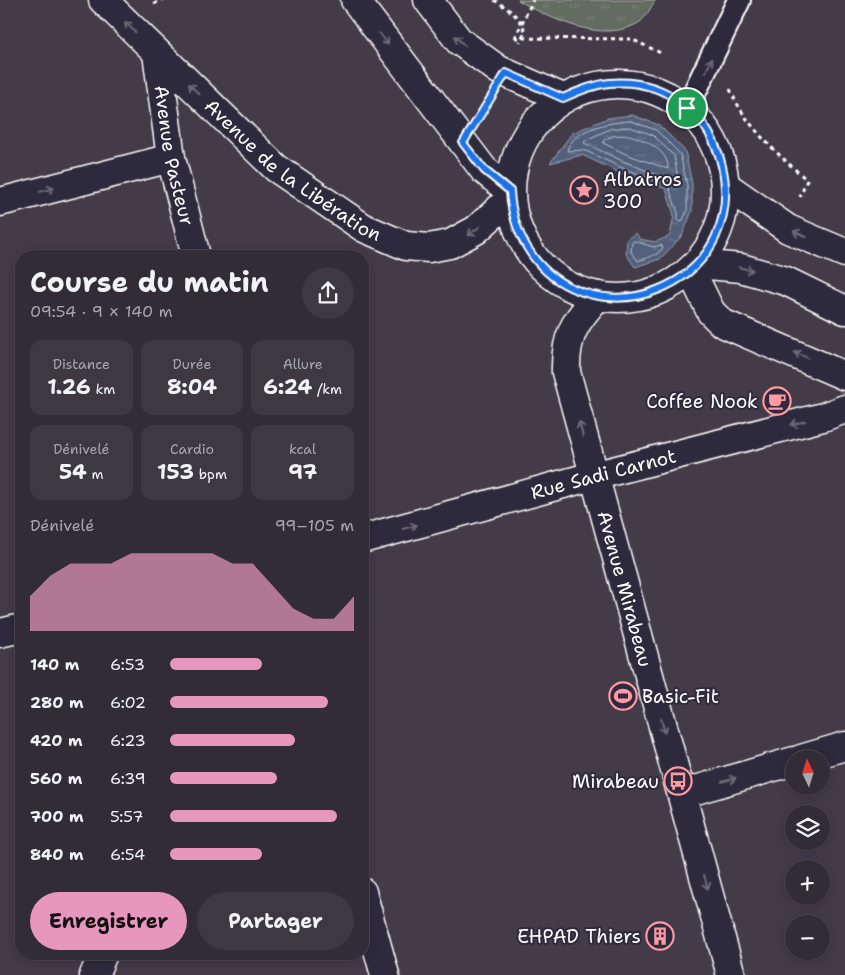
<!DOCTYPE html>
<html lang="fr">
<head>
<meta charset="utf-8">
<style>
  body { margin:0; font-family:"Shantell Sans",sans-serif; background:#3d3842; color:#f1f3f6; height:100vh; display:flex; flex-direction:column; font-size:19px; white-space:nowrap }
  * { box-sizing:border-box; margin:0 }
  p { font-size:16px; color:#a8a7ad }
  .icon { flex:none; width:28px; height:28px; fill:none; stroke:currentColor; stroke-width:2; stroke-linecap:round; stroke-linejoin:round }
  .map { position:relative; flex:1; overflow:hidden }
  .side { position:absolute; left:15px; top:250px; width:354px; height:710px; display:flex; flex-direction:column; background:#322c36; border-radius:20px; box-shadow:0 2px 12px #0003,0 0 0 1px #4d4851 }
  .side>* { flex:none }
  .needle { width:32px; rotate:356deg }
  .fabs { position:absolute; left:785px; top:750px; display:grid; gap:10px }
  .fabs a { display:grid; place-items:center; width:45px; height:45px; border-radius:50%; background:#322c36; box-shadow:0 2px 12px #0003,0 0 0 1px #4d4851; font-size:25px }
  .pin { position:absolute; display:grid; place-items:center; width:42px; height:42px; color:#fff; margin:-21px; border:2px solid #fff; border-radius:50%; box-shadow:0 1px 5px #0007 }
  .round { display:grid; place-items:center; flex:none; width:52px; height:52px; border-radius:26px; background:#3d3842 }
  .summary { display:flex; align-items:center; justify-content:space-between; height:85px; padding:0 15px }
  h1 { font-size:28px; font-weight:700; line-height:38px }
  .metrics { display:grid; grid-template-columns:repeat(3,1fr); gap:8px; height:85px; padding:5px 15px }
  .metrics div { display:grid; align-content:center; border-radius:12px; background:#3d3842; text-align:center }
  .metrics b { font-size:21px; font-weight:700 }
  .metrics small { font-size:14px; font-weight:400 }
  .metrics p { font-size:14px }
  .chart { height:140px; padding:10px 15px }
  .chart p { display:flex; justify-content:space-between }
  .chart svg { width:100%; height:90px; margin-top:5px; fill:#e797bd; opacity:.7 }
  .cta { display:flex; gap:10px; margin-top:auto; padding:10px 15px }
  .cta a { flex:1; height:58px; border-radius:30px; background:#e797bd; color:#111; font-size:20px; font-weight:700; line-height:58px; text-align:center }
  .cta a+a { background:#3d3842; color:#f1f3f6 }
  ul { padding:0 15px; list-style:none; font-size:16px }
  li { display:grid; grid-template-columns:80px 60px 1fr; align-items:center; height:38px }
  li i { height:12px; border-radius:6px; background:#e797bd }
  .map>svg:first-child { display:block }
  .park { fill:url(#park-tufts); stroke:#b1b6b0 }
  .water { fill:url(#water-ripples); stroke:#98a0b0 }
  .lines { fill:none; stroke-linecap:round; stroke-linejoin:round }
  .shore { stroke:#bac0cb; stroke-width:1 }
  .lane-casing { stroke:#fff; stroke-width:26 }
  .street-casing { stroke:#fff; stroke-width:31 }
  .secondary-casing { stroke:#fff; stroke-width:31 }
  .path { stroke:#fff; stroke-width:3; stroke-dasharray:4 4; stroke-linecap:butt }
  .lane { stroke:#2f2a3d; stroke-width:22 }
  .street { stroke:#2f2a3d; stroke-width:28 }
  .secondary { stroke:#2f2a3d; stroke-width:28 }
  .oneway { stroke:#6d6a77 }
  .route-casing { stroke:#fff; stroke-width:10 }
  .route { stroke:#1a73e8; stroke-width:6 }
  .labels { text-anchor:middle; stroke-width:4; stroke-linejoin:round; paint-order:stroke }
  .street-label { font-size:19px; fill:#fff; stroke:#2f2a3d }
  .poi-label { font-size:19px; fill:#fff; stroke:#2f2a3d; text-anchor:end }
</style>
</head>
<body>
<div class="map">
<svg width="845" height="975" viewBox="0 0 845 975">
  <defs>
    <pattern id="park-tufts" width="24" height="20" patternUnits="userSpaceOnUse" patternTransform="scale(1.25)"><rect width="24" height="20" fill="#636c60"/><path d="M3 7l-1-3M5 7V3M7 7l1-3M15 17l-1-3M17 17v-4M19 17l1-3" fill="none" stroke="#7a8278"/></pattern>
    <pattern id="water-ripples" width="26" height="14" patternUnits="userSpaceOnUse" patternTransform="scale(1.25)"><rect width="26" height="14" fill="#53617c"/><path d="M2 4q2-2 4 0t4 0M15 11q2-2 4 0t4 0" fill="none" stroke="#6d7990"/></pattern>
  </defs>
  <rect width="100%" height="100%" fill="#433b48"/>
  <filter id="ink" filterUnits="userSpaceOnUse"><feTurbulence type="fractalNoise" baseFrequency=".02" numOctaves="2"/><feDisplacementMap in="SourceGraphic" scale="10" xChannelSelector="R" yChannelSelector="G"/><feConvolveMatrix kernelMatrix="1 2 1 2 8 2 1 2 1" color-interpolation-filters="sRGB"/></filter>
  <g filter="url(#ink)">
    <path class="park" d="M518 0H656C651 6 646 18 640 22 604 45 550 19 518 0Z"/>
    <path class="water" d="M632 115 659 125 685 151 692 184V211L682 236 660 259 635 267 626 254 627 239 636 233 640 239 655 242 670 236 674 215 666 189 618 172 582 155 550 163 572 133 608 118Z"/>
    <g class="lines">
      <path class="shore" d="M631 121 656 130 680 154 687 185V211L682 222 678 221V213L668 185 620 167 584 150 567 151C573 128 611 122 631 121Z
        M630 127 653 135 674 156 679 184 623 161 584 143 586 140 610 129Z
        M629 135C643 139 669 150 668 169L626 154 603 143 604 140 612 136Z
        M634 241 654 247 661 245 663 248 657 254 638 261 631 252 632 243Z"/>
      <g class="lane-casing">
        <path id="lane" d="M687 108 739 0"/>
      </g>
      <g class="street-casing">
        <g id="street">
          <path id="s1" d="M157 53 171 158 196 256"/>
          <path d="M0 202 171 158"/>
          <path d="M691 271 711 312 722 323 845 376"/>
          <path id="s2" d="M598 296C575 321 565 336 566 372L731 975"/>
          <path id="s3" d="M362 539 578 480 823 417 845 409"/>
          <path d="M0 633 21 628"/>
          <path d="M801 759 845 746"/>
          <path d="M682 794 794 761"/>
          <path d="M362 892 385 975"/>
          <path d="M94 975 103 954"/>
        </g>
      </g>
      <g class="secondary-casing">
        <g id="secondary">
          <path id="s4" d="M103 0 276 168 364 228 406 246 429 248 450 244 476 230 510 199"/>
          <path d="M355 0 484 170 510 191"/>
          <path d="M428 0 459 41 499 70 563 98"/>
          <circle cx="618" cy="191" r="107"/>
          <path d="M726 186 788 229 845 253"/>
          <path d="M697 264 741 268 786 281 845 310"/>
        </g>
      </g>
      <path class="path" d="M494 0C507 8 520 16 525 31L520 42
        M154 4 162 0
        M515 38 631 39 661 53
        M515 38 533 0
        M730 89C746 127 777 153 807 180L800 197
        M482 112 489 100"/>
      <use href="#lane" class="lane"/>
      <use href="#street" class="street"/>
      <use href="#secondary" class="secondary"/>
    </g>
    <defs><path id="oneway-shaft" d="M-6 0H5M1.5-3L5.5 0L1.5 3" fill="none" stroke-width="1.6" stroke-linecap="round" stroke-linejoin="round" transform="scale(1.25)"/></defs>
    <g class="oneway">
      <use href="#oneway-shaft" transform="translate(130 27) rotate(-136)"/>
      <use href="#oneway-shaft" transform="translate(384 39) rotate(53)"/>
      <use href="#oneway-shaft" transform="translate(460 41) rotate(-136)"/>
      <use href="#oneway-shaft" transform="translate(709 65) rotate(-65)"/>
      <use href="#oneway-shaft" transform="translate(194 89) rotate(-136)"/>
      <use href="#oneway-shaft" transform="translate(47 190) rotate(-15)"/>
      <use href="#oneway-shaft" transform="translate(474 231) rotate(143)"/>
      <use href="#oneway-shaft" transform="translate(800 234) rotate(-156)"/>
      <use href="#oneway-shaft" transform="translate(746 269) rotate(14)"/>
      <use href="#oneway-shaft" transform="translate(801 355) rotate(-157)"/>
      <use href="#oneway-shaft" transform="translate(798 423) rotate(165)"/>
      <use href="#oneway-shaft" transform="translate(581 429) rotate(-105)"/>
      <use href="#oneway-shaft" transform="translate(410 527) rotate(-15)"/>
      <use href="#oneway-shaft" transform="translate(663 726) rotate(75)"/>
      <use href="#oneway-shaft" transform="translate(729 780) rotate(-16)"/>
      <use href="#oneway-shaft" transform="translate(706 882) rotate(75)"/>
    </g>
  </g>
  <g class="lines" filter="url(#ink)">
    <g class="route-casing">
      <path id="route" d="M506 73 563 98C578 91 593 85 609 83 730 72 773 245 657 290 630 301 599 300 572 288 534 271 512 231 510 191L484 170 463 143Z"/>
    </g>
    <use href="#route" class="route"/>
  </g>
  <defs>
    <g id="sight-ring" transform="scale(1.4375)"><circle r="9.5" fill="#2f2a3d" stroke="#ff9aa2" stroke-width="1.5"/><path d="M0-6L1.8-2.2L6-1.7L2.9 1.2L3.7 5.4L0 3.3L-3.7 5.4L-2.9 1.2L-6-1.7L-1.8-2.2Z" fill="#ff9aa2"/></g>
    <g id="cafe-ring" transform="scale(1.4375)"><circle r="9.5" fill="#2f2a3d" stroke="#ff9aa2" stroke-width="1.5"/><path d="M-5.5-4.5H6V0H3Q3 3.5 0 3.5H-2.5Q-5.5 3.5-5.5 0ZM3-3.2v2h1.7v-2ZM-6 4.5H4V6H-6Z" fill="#ff9aa2"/></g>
    <g id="stadium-ring" transform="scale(1.4375)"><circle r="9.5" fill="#2f2a3d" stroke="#ff9aa2" stroke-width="1.5"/><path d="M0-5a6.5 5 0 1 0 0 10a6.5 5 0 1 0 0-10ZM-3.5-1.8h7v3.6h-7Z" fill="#ff9aa2"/></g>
    <g id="bus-ring" transform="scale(1.4375)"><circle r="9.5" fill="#2f2a3d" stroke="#ff9aa2" stroke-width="1.5"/><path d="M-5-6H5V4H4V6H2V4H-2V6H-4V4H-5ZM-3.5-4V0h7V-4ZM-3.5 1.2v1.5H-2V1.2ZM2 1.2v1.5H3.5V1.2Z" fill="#ff9aa2"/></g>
    <g id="building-ring" transform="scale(1.4375)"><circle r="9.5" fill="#2f2a3d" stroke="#ff9aa2" stroke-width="1.5"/><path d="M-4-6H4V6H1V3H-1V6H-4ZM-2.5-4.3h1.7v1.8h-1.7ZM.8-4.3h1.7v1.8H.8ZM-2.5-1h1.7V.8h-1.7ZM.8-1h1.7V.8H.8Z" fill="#ff9aa2"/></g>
  </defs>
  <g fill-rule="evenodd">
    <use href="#sight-ring" x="584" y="190"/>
    <use href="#cafe-ring" x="777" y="401"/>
    <use href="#stadium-ring" x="623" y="696"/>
    <use href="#bus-ring" x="678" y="781"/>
    <use href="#building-ring" x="660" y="936"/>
  </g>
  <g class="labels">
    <g class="street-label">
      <text dy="7" stroke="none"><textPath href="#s1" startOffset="104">Avenue Pasteur</textPath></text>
      <text dy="7" stroke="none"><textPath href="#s4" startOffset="256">Avenue de la Libération</textPath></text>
      <text dy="7" stroke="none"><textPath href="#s3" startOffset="250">Rue Sadi Carnot</textPath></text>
      <text dy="7" stroke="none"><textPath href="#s2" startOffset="310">Avenue Mirabeau</textPath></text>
    </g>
    <g class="poi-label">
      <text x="603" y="186" text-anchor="start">Albatros<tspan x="603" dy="22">300</tspan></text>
      <text x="758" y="408">Coffee Nook</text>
      <text x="642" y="703" text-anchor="start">Basic-Fit</text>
      <text x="659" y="788">Mirabeau</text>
      <text x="641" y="943">EHPAD Thiers</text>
    </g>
  </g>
</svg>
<div class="fabs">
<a><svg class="needle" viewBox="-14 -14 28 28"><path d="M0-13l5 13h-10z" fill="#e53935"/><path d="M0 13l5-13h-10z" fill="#a8a7ad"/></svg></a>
<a><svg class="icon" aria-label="layers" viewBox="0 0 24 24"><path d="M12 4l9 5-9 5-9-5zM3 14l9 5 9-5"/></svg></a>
<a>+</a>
<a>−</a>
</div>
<div class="pin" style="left:687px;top:108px;background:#1e9e55"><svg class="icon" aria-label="arrive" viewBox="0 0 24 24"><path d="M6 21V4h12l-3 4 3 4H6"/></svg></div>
<section class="side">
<div class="summary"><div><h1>Course du matin</h1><p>09:54 · 9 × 140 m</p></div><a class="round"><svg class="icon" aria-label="share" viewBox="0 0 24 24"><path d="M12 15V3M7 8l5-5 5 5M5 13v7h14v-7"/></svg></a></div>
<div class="metrics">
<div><p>Distance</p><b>1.26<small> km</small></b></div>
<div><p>Durée</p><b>8:04</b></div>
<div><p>Allure</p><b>6:24<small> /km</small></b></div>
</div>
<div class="metrics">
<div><p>Dénivelé</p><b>54<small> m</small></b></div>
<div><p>Cardio</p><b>153<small> bpm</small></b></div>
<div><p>kcal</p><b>97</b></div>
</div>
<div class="chart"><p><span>Dénivelé</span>99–105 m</p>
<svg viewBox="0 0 160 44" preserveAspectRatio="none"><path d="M0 44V27L10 17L20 11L30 11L40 11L50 6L60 6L70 6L80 6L90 6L100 11L110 11L120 22L130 33L140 38L150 38L160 27V44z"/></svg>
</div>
<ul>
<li><b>140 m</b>6:53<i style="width:50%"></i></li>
<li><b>280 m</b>6:02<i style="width:86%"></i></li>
<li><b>420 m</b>6:23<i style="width:68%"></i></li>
<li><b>560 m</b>6:39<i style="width:58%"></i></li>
<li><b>700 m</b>5:57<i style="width:91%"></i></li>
<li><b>840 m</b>6:54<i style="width:50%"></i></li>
</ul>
<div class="cta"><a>Enregistrer</a><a>Partager</a></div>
</section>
</div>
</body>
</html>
